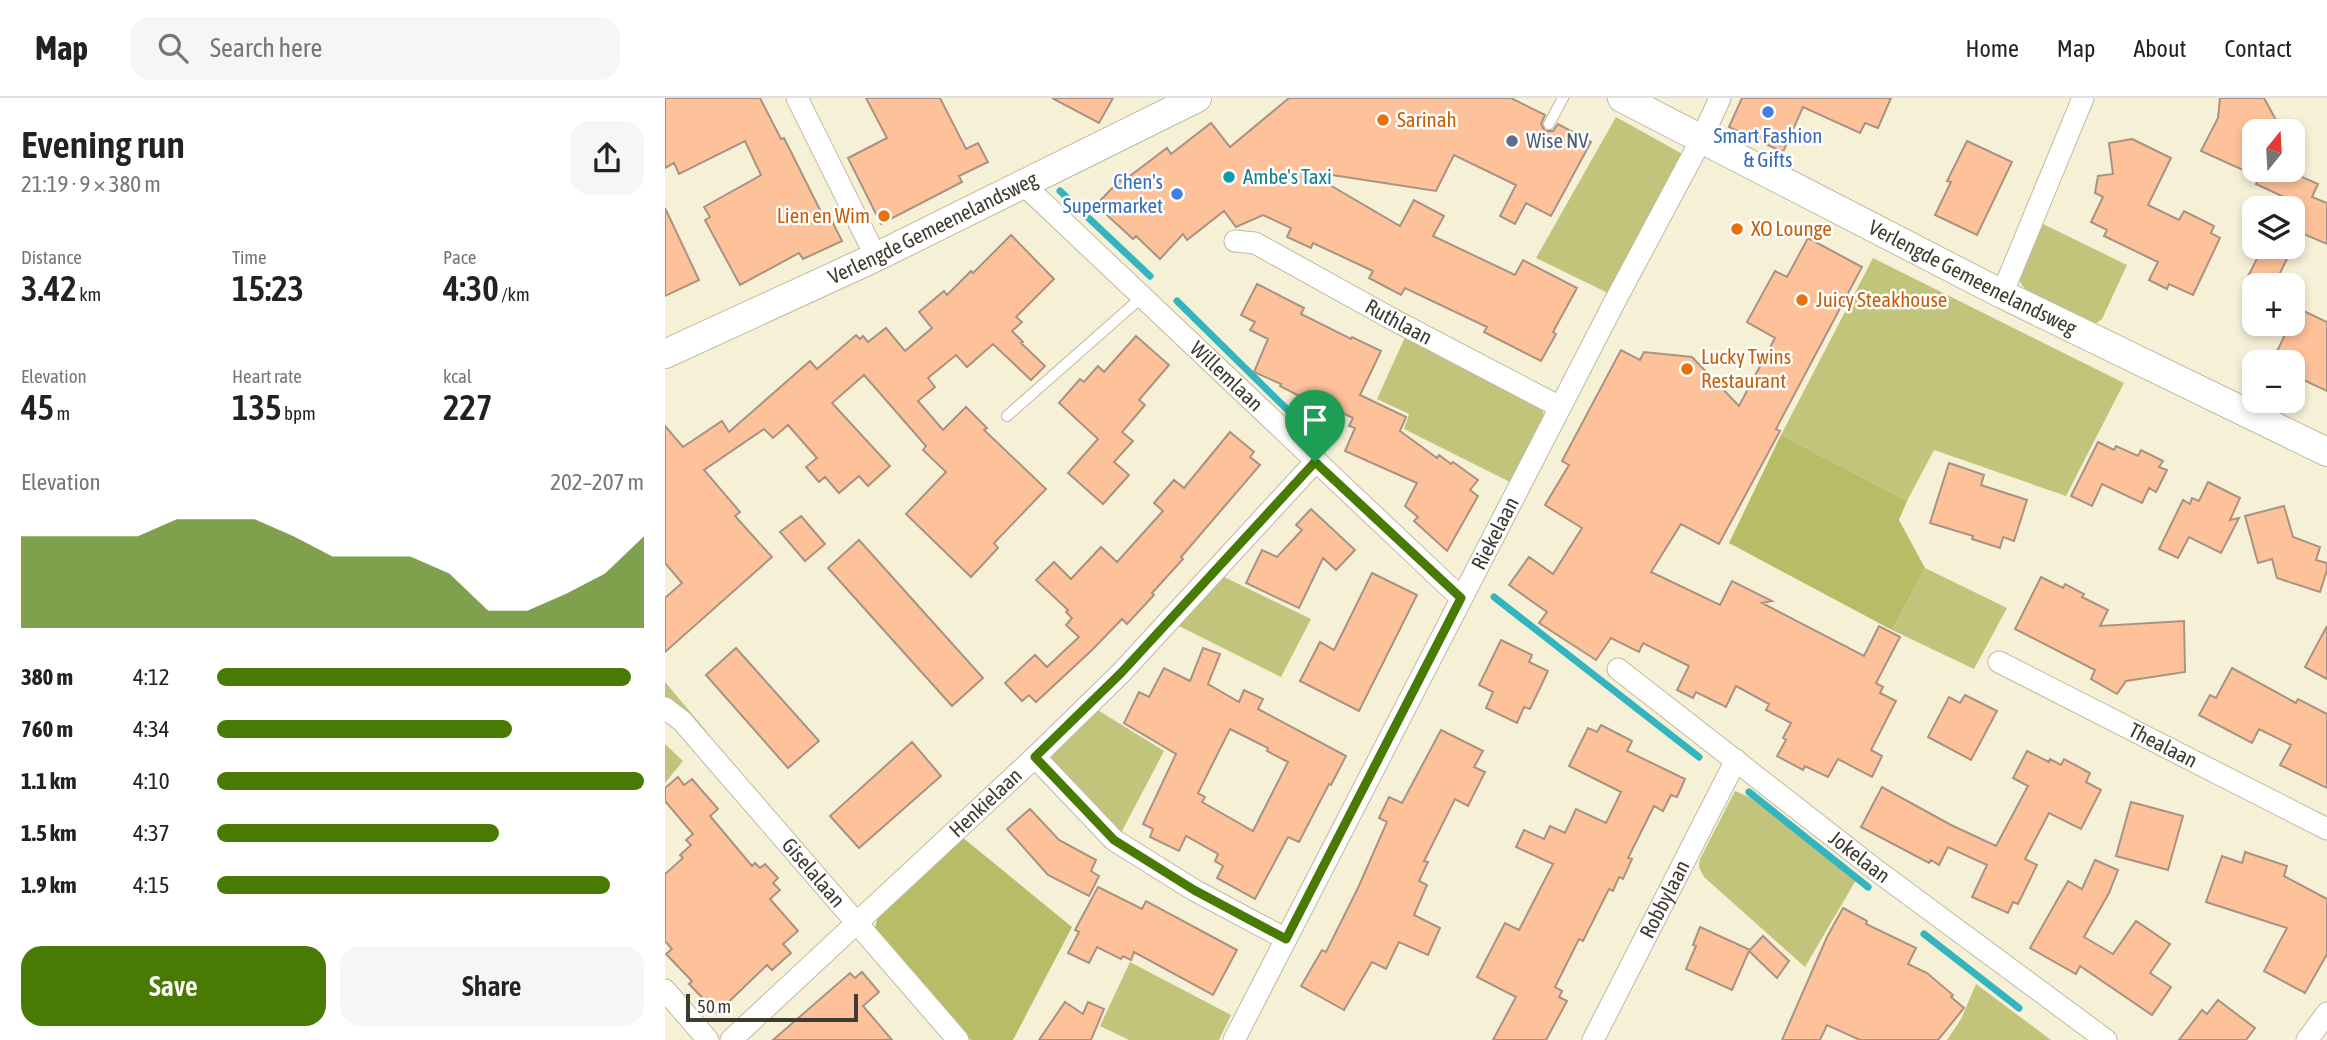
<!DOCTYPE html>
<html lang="en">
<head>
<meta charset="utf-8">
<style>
  body { margin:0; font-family:"Asap Condensed",sans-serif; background:#f6f6f6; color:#222; height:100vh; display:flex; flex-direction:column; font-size:26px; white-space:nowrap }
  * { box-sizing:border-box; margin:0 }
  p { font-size:23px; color:#767676 }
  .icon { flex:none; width:38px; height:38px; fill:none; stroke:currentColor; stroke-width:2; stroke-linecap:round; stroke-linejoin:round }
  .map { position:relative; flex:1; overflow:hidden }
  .side { display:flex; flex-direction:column; background:#fff; width:665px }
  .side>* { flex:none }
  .needle { width:46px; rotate:18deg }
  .fabs { position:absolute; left:1577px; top:21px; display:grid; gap:14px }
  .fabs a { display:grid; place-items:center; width:63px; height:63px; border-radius:14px; background:#fff; box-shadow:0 4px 10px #0003; font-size:35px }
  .scale { position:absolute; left:21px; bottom:18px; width:172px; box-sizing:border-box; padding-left:7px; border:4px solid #3e3c32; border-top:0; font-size:19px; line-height:24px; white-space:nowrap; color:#3e3c32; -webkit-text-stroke:5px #fff; paint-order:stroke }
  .pin { position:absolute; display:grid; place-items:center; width:60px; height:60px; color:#fff; margin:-72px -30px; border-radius:50% 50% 50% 0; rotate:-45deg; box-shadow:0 0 7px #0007 }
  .pin .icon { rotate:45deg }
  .round { display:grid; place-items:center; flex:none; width:74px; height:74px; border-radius:21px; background:#f6f6f6 }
  .head { display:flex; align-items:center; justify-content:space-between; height:119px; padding:0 21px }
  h1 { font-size:38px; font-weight:600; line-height:52px }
  .metrics { display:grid; grid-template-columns:repeat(3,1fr); gap:10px; height:119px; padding:7px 21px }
  .metrics div { display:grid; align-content:center }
  .metrics b { font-size:35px; font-weight:600 }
  .metrics small { font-size:19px; font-weight:400 }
  .metrics p { font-size:19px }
  .chart { height:196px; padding:14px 21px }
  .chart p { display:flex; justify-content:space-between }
  .chart svg { width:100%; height:126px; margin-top:7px; fill:#497a03; opacity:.7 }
  .cta { display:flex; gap:14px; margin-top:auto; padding:14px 21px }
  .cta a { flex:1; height:80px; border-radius:21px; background:#497a03; color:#fff; font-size:28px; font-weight:600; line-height:80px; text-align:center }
  .cta a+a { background:#f6f6f6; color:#222 }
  ul { padding:0 21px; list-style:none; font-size:23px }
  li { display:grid; grid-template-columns:112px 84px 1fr; align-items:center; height:52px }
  li i { height:18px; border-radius:9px; background:#497a03 }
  header { display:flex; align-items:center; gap:42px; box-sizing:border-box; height:98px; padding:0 35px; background:#fff; border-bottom:2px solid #e0e0e0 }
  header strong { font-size:33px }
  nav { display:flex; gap:38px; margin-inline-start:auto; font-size:24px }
  .search { width:490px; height:63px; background:#f6f6f6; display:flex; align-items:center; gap:18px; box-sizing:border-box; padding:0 24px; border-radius:21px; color:#767676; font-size:26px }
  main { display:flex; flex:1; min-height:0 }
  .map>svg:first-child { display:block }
  .green { fill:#c1c47a }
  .forest { fill:#b9bc66 }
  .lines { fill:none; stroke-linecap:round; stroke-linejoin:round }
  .stream { stroke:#32b5bf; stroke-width:7 }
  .building { fill:#fec29a; stroke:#aa9283; stroke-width:2; fill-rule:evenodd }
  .service-casing { stroke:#bfbaa0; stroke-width:12 }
  .minor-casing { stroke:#bfbaa0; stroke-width:23 }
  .tertiary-casing { stroke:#bfbaa0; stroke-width:30 }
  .service { stroke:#fff; stroke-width:10 }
  .minor { stroke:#fff; stroke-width:21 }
  .tertiary { stroke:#fff; stroke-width:28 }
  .route-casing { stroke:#fff; stroke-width:14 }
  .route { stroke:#497a03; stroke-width:9 }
  .shop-dot { fill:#3f7fe0; stroke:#fff; stroke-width:2.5 }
  .food-dot { fill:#e8710a; stroke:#fff; stroke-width:2.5 }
  .service-dot { fill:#5c6f8a; stroke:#fff; stroke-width:2.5 }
  .culture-dot { fill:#0f9aa8; stroke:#fff; stroke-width:2.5 }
  .labels { text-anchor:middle; stroke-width:5; stroke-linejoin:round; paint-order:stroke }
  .food-label { font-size:21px; fill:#c56008; stroke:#fff; text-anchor:start }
  .shop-label { font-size:21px; fill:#366cbe; stroke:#fff }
  .service-label { font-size:21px; fill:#4e5e75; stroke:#fff; text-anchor:start }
  .culture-label { font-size:21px; fill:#0d838f; stroke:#fff; text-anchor:start }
  .street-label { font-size:21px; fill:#3e3c32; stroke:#fff }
</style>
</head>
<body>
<header>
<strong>Map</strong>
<div class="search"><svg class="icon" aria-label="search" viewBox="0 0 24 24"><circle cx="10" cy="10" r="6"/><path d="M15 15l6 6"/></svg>Search here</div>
<nav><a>Home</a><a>Map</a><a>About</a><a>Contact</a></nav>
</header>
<main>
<section class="side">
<div class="head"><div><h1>Evening run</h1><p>21:19 · 9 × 380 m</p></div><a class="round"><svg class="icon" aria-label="share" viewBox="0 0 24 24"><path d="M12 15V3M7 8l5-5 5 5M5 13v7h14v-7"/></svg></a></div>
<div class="metrics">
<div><p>Distance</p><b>3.42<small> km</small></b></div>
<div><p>Time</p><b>15:23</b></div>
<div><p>Pace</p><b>4:30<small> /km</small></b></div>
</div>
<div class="metrics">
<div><p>Elevation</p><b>45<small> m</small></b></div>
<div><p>Heart rate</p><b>135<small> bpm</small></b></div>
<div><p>kcal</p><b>227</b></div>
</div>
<div class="chart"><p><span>Elevation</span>202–207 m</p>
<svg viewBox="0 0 160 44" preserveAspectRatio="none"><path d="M0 44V12L10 12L20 12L30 12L40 6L50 6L60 6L70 12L80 19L90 19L100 19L110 25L120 38L130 38L140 32L150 25L160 12V44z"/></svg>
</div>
<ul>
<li><b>380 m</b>4:12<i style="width:97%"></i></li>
<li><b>760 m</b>4:34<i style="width:69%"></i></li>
<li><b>1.1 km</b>4:10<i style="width:100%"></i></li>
<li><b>1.5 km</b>4:37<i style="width:66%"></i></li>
<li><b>1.9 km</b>4:15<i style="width:92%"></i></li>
</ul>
<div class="cta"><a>Save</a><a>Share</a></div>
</section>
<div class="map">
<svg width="1662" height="942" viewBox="0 0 1662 942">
  <rect width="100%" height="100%" fill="#f6f1d6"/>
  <path class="green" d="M951 19 1021 58 945 196 871 160Z
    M1374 124 1462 167 1437 221 1430 226C1406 216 1363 204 1353 180Z
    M1208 160 1459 285 1401 398 1269 352 1242 403 1116 337Z
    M741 237 877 310 879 318 845 384 739 331 744 316 712 301Z
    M1260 470 1342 510 1309 571 1227 532Z
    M559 479 646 521 616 579 512 527Z
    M0 584 43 635 0 599Z
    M431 611 499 653 455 737 387 668 384 657Z
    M0 646 18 663 0 685Z
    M1070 693 1086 700 1191 782 1140 869 1039 779 1034 769 1035 761Z
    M465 864 566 917 554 942H464L435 928Z
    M1311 886 1386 942H1282L1296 921Z"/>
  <path class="forest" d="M1116 337 1242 403 1234 422 1260 470 1227 532 1064 445Z
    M297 739 407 829 348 942H306L210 830 214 814Z"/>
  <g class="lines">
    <path class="stream" d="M395 93 485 178
      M512 203 647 336
      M829 499 1034 659
      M1084 694 1203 789
      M1259 836 1354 910"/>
  </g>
  <path class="building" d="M0 0H95L116 41 119 40 161 124 166 121 177 143 138 161 134 155 75 187 40 122 45 119 39 109 96 77 80 43 14 76 9 65 0 70Z
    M201 0H275L301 51 313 45 323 64 294 78 297 84 216 126 183 60 222 40Z
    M387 0H448L434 25Z
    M624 0H846L880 17 876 26 880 33H888L893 26 926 44 886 118 861 105 850 126 835 118 851 87 789 57 771 93 641 73 735 128 749 102 779 118 768 138 850 177 858 162 912 190 888 234 891 236 876 263 819 234 822 229 740 190 736 197 704 180 708 173 648 145 646 150 622 139 626 130 598 117 571 129 559 113 522 142 518 136 495 161 471 138 468 141 431 107 455 82 457 84 502 50 506 56 546 25 565 49Z
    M1077 0H1226L1213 30 1200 25 1195 35 1138 9 1118 54 1064 29Z
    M1555 0H1599L1617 33H1589V77L1536 53 1553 20Z
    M1467 41 1506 60 1483 107 1514 122 1519 113 1549 128 1546 135 1555 140 1528 197 1504 186 1502 191 1484 182 1493 164 1439 138 1442 132 1426 124 1438 99 1430 95 1433 78 1448 76 1444 45Z
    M1302 43 1347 64 1312 137 1270 117 1286 84 1282 83Z
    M1598 72H1621L1653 86 1647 99 1662 105V146L1632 133 1628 143V110H1616L1621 100 1591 86Z
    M0 110 34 182 0 198Z
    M346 137 389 181 351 219 357 224 347 233 358 244 356 245 380 268 366 282 328 246 302 269 291 257 263 280 270 289 253 303 278 332 301 309 322 330 319 332 381 391 329 445 333 450 306 479 241 416 281 374 258 352 261 348 199 277 167 305 225 368 203 388 194 378 174 395 160 379 154 384 141 369 152 360 123 327 108 340 99 331 39 372 75 414 70 418 107 459 0 554V500L17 485 0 465V328L18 349 57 323 64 334 145 263 152 271 191 237 195 241 198 238 203 244 221 230 240 253 267 230 254 214 279 193 282 197 306 173 308 175Z
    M1143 140 1197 169 1111 331 1115 333 1054 446 1016 426 986 474 1055 507 1067 483 1107 503 1097 505 1199 558 1214 528 1235 539 1211 585 1218 589 1215 595 1231 603 1206 652 1217 658 1207 679 1173 661 1163 679 1140 668 1138 672 1112 658 1121 642 1118 640 1126 625 1101 612 1104 606 1071 588 1061 609 1031 594 1028 600 1012 592 1024 568 978 545 974 554 946 540 931 562 874 525 882 514 844 487 864 459 888 476 917 430 880 407 904 367 897 363 956 252 975 262 979 254 1027 259 1074 308 1110 240 1082 224 1110 173 1122 179Z
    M1598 149H1628L1609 187H1592L1581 182Z
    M592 186 639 210 636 216 686 241 687 239 716 253 695 297 741 319 735 333 772 360 774 357 786 366 788 364 813 382 805 392 813 398 782 453 749 423 753 419 740 408 752 385 680 353 690 330 684 328 688 320 646 299 644 303 615 288 616 286 589 274 603 241 585 232 590 224 576 217Z
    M1628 208 1662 224V293L1628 277V264H1607L1625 226H1628Z
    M471 238 504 267 474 302 480 307 457 334 468 343 449 364 464 377 438 406 403 375 433 341 394 305 415 281 419 284 433 268 439 274Z
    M565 334 589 354 585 359 595 367 516 459 518 461 487 495 489 497 462 526 457 521 427 552 371 604 364 597 357 603 340 585 370 557 382 569 414 539 401 527 407 520 401 514 403 512 371 482 389 464 406 481 436 449 452 464 498 413 489 405 509 382 519 390Z
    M1433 344 1449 352 1451 348 1473 358 1476 352 1498 363 1494 369 1502 372 1491 394 1484 390 1477 405 1437 386 1427 408 1406 398Z
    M1284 365 1319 377 1316 387 1362 402 1349 443 1338 439 1335 450 1307 441 1308 438 1265 425Z
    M1543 384 1575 400 1565 422 1574 420 1556 455 1524 439 1513 460 1494 451 1518 402 1525 406 1527 400 1534 403Z
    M1619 408 1628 439 1655 449 1651 462 1662 465V472L1655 494 1612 480 1607 461 1593 465 1580 418Z
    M646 411 690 452 671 472 658 460 634 510 581 485 597 452 612 459 637 432 631 427Z
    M136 418 160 446 140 463 115 434Z
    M194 442 318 580 287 608 163 470Z
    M707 475 752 497 694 613 635 583 655 544 669 552Z
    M1376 479 1398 490 1400 486 1419 496 1417 499 1443 512 1435 528 1519 523 1520 574 1461 583 1452 596 1426 581 1430 572 1350 531Z
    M1662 528V581L1640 569Z
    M836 542 867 557 864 564 883 573 865 611 859 609 852 625 821 610 828 594 814 587Z
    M71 550 154 643 123 670 41 577Z
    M538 550 555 556 543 586 574 604 579 592 598 601 593 611 681 658 666 687 664 686 634 744 623 739 590 801 552 780 558 768 550 763 553 756 521 738 514 753 485 739 488 731 478 726 511 656 459 625 474 594 484 599 499 570 525 583ZM565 631 603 650 602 653 623 664 588 733 537 704 540 699 533 695Z
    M1567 570 1631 605 1633 601 1662 616V690L1615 667 1626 647 1594 631 1587 645 1534 617 1545 597 1551 600Z
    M1300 597 1332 613 1306 662 1263 639 1284 599 1295 605Z
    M936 627 967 643 962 653 1020 681 1012 699 1006 697 998 713 989 708 963 760 967 761 958 781 954 779 948 793 944 791 918 843 914 841 890 889 897 893 894 899 902 903 881 942H828L851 899 812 879 840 825 854 832 888 766 851 749 859 732 879 741 885 728 900 735 911 711 941 725 956 694 904 668 923 630 932 634Z
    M776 632 818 653 809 669 820 674 803 708 790 701 759 763 763 764 754 783 762 787 749 817 775 830 763 857 734 844 721 871 707 864 679 912 636 888 657 852 661 854 693 790 722 724 714 720 724 699 737 705Z
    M247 644 276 678 194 750 165 718Z
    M1362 653 1384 664 1385 661 1396 667 1399 661 1425 675 1421 684 1436 692 1416 731 1384 715 1360 761 1372 767 1353 806 1348 804 1343 815 1307 799 1322 767 1283 749 1274 767 1266 762 1264 765 1196 729 1217 689 1286 727 1331 748 1363 688 1348 680Z
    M13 679 19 687 27 681 53 711 45 718 87 768 90 765 95 770 100 766 113 780 108 785 115 792 105 801 133 833 118 846 126 855 107 872 102 867 52 915 24 886 27 883 1 856 7 851 0 843V776L18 760 15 757 26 747 21 742 28 736 0 703V690Z
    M1466 704 1518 718 1503 772 1451 758Z
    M365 711 394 742 431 762 426 773 434 778 424 798 383 777 342 731Z
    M1580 754 1622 768 1619 778 1662 801V856L1640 895 1599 873 1622 830 1541 804 1557 758 1577 765Z
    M1430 762 1453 772 1444 795 1419 839 1448 856 1471 823 1505 846 1485 875 1506 889 1487 917 1415 868 1411 876 1365 850 1403 783 1417 791Z
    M433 789 477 811 481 803 572 852 548 897 469 854 466 862 458 858 456 861 432 849 424 865 403 855 414 834 410 832Z
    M1178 810 1202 823 1201 826 1251 850 1243 866 1262 875 1288 897 1286 899 1299 910 1273 942H1195L1162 927 1155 942H1117L1162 839Z
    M1035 829 1085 852 1098 838 1124 863 1112 880 1084 853 1067 892 1021 871 1031 848 1028 847Z
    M197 874 214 894 198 908 227 942H108L185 875 190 880Z
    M1553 902 1590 930 1581 942H1514L1537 912 1542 916Z
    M400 904 418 916 423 904 439 911 426 942H374Z"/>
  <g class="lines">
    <g class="service-casing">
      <path id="service" d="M884 26 898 0
        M342 318 477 199"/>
    </g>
    <g class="minor-casing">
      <g id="minor">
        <path d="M132 0 211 159"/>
        <path id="s1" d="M358 86 796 500"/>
        <path id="s2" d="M570 143 590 145 729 222 895 309"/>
        <path d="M1337 196 1418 0"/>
        <path id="s3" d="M1334 564 1662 731"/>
        <path id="s4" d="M953 571 1211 772 1441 942"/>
        <path id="s5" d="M0 610 17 623 293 942"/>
        <path d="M370 659 449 742 529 792 621 841"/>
        <path d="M0 892 43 942"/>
        <path id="s6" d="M66 942 370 659 456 575 650 364"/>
        <path id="s7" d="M569 942 949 205 1036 42 1055 0"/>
        <path id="s8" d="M928 942 1071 662"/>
        <path d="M1642 942 1662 915"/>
      </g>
    </g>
    <g class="tertiary-casing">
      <g id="tertiary">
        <path id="s9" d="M957 0 1337 196 1662 354"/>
        <path id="s10" d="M0 256 211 159 532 0"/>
      </g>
    </g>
    <use href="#service" class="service"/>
    <use href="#minor" class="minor"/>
    <use href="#tertiary" class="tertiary"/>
  </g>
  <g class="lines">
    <g class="route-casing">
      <path id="route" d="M650 364 796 500 621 841 529 792 449 742 370 659 456 575Z"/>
    </g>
    <use href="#route" class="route"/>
  </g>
  <g class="shop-dot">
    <circle cx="1103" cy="14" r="7"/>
    <circle cx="512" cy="96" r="7"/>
  </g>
  <g class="food-dot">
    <circle cx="718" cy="22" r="7"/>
    <circle cx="219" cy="118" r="7"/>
    <circle cx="1072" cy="131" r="7"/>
    <circle cx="1137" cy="202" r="7"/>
    <circle cx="1022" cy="271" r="7"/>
  </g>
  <circle class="service-dot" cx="847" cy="43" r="7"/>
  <circle class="culture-dot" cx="564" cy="79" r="7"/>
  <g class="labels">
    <g class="food-label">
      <text x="732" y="29">Sarinah</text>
      <text x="205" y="125" text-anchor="end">Lien en Wim</text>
      <text x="1086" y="138">XO Lounge</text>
      <text x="1151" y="209">Juicy Steakhouse</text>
      <text x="1036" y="266">Lucky Twins<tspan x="1036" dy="24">Restaurant</tspan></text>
    </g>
    <g class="shop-label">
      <text x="1103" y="45">Smart Fashion<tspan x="1103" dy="24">&amp; Gifts</tspan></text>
      <text x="498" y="91" text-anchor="end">Chen's<tspan x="498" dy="24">Supermarket</tspan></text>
    </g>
    <g class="service-label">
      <text x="861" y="50">Wise NV</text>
    </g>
    <g class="culture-label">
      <text x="578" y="86">Ambe's Taxi</text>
    </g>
    <g class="street-label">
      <text dy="7" stroke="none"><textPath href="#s10" startOffset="296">Verlengde Gemeenelandsweg</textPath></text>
      <text dy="7" stroke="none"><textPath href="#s9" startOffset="394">Verlengde Gemeenelandsweg</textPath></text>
      <text dy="7" stroke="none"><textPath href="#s2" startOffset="184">Ruthlaan</textPath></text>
      <text dy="7" stroke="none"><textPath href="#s1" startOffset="280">Willemlaan</textPath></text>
      <text dy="7" stroke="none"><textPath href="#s7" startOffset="570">Riekelaan</textPath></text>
      <text dy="7" stroke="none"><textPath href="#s3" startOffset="184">Thealaan</textPath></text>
      <text dy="7" stroke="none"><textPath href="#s6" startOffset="348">Henkielaan</textPath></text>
      <text dy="7" stroke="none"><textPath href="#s4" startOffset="306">Jokelaan</textPath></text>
      <text dy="7" stroke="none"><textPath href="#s5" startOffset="222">Giselalaan</textPath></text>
      <text dy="7" stroke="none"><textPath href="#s8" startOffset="158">Robbylaan</textPath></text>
    </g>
  </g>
</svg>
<div class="fabs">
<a><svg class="needle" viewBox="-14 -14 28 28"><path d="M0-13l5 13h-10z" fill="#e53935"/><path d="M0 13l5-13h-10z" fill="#767676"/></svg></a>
<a><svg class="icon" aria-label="layers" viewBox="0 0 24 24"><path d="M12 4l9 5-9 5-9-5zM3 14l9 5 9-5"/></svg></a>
<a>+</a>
<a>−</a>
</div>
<div class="scale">50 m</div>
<div class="pin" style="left:650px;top:364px;background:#1e9e55"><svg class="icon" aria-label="arrive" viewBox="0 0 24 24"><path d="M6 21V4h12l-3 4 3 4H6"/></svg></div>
</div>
</main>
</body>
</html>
